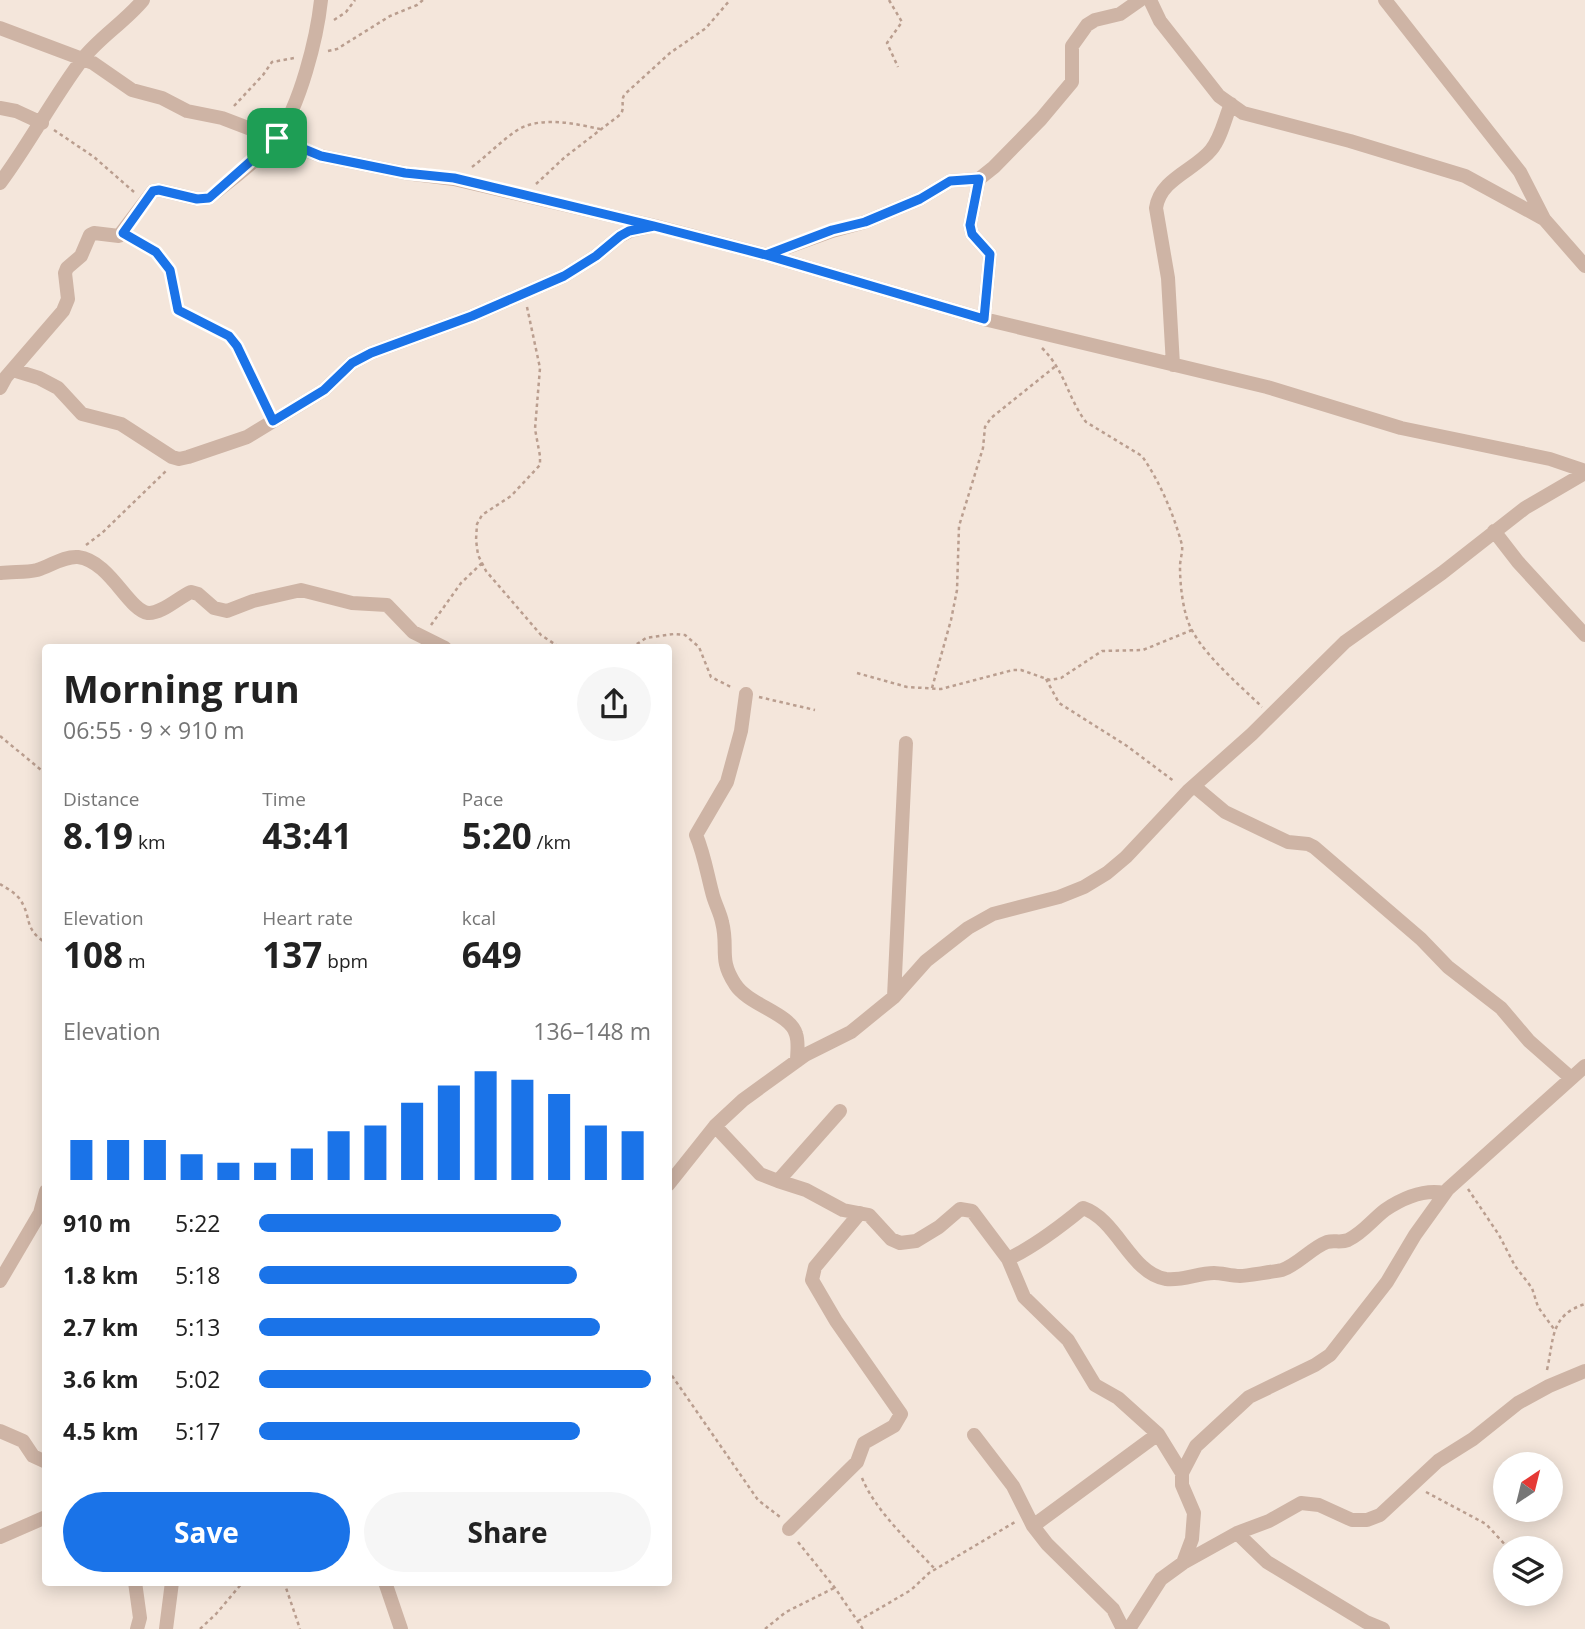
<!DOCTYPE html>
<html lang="en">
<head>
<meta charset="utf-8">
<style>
  body { margin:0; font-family:"Open Sans",sans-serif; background:#f6f6f6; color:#222; height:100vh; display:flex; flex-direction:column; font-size:26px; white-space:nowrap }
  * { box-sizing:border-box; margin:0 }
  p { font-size:23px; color:#767676 }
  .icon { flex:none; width:38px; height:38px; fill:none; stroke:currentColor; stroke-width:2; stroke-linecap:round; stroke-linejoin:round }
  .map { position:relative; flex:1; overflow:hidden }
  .sheet { position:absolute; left:42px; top:644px; width:630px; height:942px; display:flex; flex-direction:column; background:#fff; border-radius:7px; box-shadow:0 4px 18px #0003 }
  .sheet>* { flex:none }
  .needle { width:46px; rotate:35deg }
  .buttons { position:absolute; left:1493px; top:1452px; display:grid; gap:14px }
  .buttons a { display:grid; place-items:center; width:70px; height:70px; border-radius:50%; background:#fff; box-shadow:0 4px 18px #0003; font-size:35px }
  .pin { position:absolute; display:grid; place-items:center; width:60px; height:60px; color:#fff; margin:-30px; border-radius:14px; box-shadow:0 4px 10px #0006 }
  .round { display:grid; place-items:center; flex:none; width:74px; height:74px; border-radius:37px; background:#f6f6f6 }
  .head { display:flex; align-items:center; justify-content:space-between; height:119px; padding:0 21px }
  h1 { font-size:38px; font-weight:700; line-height:52px }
  .figures { display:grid; grid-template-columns:repeat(3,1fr); gap:10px; height:119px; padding:7px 21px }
  .figures div { display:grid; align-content:center }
  .figures b { font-size:35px; font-weight:700 }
  .figures small { font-size:19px; font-weight:400 }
  .figures p { font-size:19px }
  .chart { height:196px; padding:14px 21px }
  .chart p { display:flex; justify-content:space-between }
  .chart svg { width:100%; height:126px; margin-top:7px; stroke:#1a73e8; stroke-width:6 }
  .action { display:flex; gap:14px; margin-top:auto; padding:14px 21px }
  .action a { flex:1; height:80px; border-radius:42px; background:#1a73e8; color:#fff; font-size:28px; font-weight:700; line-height:80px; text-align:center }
  .action a+a { background:#f6f6f6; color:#222 }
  ul { padding:0 21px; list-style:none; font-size:23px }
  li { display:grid; grid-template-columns:112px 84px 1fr; align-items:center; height:52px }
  li i { height:18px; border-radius:9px; background:#1a73e8 }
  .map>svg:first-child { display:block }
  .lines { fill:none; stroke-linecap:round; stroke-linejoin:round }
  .path { stroke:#ba9e8f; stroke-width:2.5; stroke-dasharray:3.5 3.5; stroke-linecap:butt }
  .minor { stroke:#ceb4a5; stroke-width:14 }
  .route-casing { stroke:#fff; stroke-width:14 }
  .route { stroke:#1a73e8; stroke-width:9 }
</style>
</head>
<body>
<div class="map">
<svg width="1585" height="1629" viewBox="0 0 1585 1629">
  <rect width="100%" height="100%" fill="#f4e6db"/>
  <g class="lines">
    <path class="path" d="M889 0 902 22 887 43 898 67
      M334 20 346 12 355 0
      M328 51 337 49 390 16 417 5 423 0
      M234 106 263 75 272 62 294 58
      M54 130 94 157 134 192
      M472 167C488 155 502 140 519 129 543 116 576 124 600 129
      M536 184 565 157 621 114C625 107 620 100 625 94L670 53 706 28 730 0
      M135 240 156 252 170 270 178 310 229 336 237 346 267 409
      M527 307 540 368 535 429 540 456V465L511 496 482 515 477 524 476 540 478 555 486 571 541 635 556 645 566 648
      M1042 348C1066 372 1067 397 1086 422L1142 456C1160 482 1174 515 1182 545 1183 552 1180 559 1180 567 1180 582 1182 601 1186 615 1194 648 1238 683 1262 707
      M86 545 102 533 166 471
      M431 625 461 583 482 563
      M631 648 646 638 674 634 685 635 699 647 711 677 733 688
      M857 673 907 687 941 689 1013 670H1021L1050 680 1061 678 1102 651 1143 650 1192 630
      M1046 679 1059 703 1127 746 1175 782
      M932 688 951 620 957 590 959 526 983 448 985 427 991 418 1057 365
      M759 697 815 710
      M0 736 46 774
      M0 884C6 888 14 892 19 898 33 917 22 928 46 943
      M1468 1189 1499 1235 1515 1266 1532 1288 1538 1307 1554 1329
      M668 1370 758 1500 780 1517
      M1547 1370C1554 1339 1550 1315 1585 1304
      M862 1478C875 1510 910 1543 934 1568
      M1426 1492 1486 1524 1509 1549
      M798 1542 835 1588 863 1629
      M284 1582 300 1629
      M858 1621 911 1590 929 1573 1015 1522
      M200 1629 216 1614 243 1582
      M765 1629 786 1612 834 1588"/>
    <path class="minor" d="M1150 0 1160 21 1219 96 1243 113 1350 141 1465 176 1544 219
      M1385 0 1520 172 1544 219 1585 266
      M0 28 93 63 132 90 162 98 187 111 222 118 321 156 405 173 454 179 655 226 766 255 984 319 1267 387 1401 428 1550 459 1585 471
      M0 108 16 111 42 123
      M979 179 970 225 972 234 990 254 984 319
      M0 183C29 144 52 100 81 61 97 39 125 22 143 0
      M766 255 832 231 865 222 920 199 950 181 979 179 994 167 1041 119 1072 82V46L1087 25 1095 20 1120 14 1140 0
      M1173 365 1168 278 1156 208C1160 179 1195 170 1211 150 1221 138 1225 118 1231 104
      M13 370 39 378 58 388 82 414 121 424 172 457 179 459 188 457 247 437 324 390 352 363 371 353 472 316 564 276 596 256 620 236 630 231 649 227
      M0 388 6 377 63 311 68 299 65 273 67 268 81 256 90 235 94 233 119 236 153 191 159 190 197 199 209 198C231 179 259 160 277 137 300 106 317 38 321 0
      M1494 531 1518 562 1585 635
      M0 573C12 571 25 573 37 570 51 566 63 556 78 557 110 561 128 610 148 613 162 614 179 597 191 592L198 594 214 608 227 611 253 601 301 590 352 603 387 605 413 632 445 648
      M746 694 741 731 727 782 696 835C704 854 707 873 712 892 714 902 720 912 722 922 729 949 718 958 735 984 748 1005 790 1013 796 1034 799 1043 797 1053 797 1061
      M1194 786 1225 812 1288 842 1308 844 1314 847 1421 939 1448 967 1501 1008 1529 1041 1571 1078
      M894 997 906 743
      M715 1126 760 1174 778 1181 840 1111
      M778 1181 806 1190 843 1210 869 1215 891 1239 900 1243 916 1241 939 1227 960 1209 972 1211 1008 1259 1024 1297 1068 1340 1095 1385 1118 1398 1158 1434 1182 1473
      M668 1185 715 1126 743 1100 805 1055 851 1032 894 997 926 961 968 928 993 914 1059 897 1084 887 1107 873 1126 857 1188 791 1252 734 1345 642 1442 573 1525 508 1585 473
      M1008 1259C1035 1246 1060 1227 1083 1208 1117 1219 1131 1274 1166 1279 1183 1281 1198 1273 1214 1273 1222 1273 1231 1276 1240 1276 1245 1276 1277 1271 1282 1270 1299 1264 1311 1248 1327 1242 1334 1240 1341 1243 1348 1240 1363 1233 1372 1220 1385 1210 1403 1198 1423 1189 1444 1193
      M0 1281 40 1213 46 1191
      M0 1431 23 1441 33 1456 46 1462
      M974 1435 1013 1486 1033 1526 1047 1544 1113 1609 1123 1629
      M1033 1526 1158 1434
      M789 1529 857 1462 864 1443 894 1426 901 1414 836 1321 812 1280 815 1267 860 1213
      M1237 1533 1267 1562 1366 1622 1383 1629
      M0 1537 46 1517
      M1183 1563 1192 1539 1194 1513 1182 1485V1473L1196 1446 1249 1397 1315 1365 1330 1355 1387 1282 1415 1235 1448 1189 1585 1066
      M135 1582 140 1618 137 1629
      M385 1582 401 1629
      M166 1629 172 1582
      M1129 1629 1161 1579 1183 1563 1237 1533 1269 1521 1301 1503 1319 1505 1352 1520H1367L1380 1515 1438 1461 1473 1439 1518 1403 1549 1386 1585 1371"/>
  </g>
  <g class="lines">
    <g class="route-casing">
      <path id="route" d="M277 138 209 198 197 199 159 190 153 191 123 233 156 252 170 270 178 310 229 336 237 346 273 421 324 390 352 363 371 353 472 316 564 276 596 256 620 236 629 231 654 226 766 255 984 319 990 254 972 234 970 225 979 179 950 181 920 199 865 222 832 230 766 255 654 226 454 178 405 173 321 156 277 138"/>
    </g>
    <use href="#route" class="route"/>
  </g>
</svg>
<div class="buttons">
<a><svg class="needle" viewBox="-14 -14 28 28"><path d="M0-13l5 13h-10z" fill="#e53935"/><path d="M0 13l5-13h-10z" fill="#767676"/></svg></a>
<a><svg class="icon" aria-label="layers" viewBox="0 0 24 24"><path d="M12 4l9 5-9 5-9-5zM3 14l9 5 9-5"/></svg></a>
</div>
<div class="pin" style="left:277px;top:138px;background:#1e9e55"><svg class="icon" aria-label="arrive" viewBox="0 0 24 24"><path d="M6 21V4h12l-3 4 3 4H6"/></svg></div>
<section class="sheet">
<div class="head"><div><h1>Morning run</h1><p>06:55 · 9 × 910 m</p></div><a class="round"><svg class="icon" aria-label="share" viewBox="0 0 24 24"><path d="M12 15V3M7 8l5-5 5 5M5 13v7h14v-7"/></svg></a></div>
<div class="figures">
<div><p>Distance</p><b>8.19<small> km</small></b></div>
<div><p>Time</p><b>43:41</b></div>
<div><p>Pace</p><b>5:20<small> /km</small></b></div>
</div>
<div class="figures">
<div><p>Elevation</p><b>108<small> m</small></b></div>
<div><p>Heart rate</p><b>137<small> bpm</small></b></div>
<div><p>kcal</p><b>649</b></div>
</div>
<div class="chart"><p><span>Elevation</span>136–148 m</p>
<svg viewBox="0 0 160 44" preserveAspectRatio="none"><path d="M5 44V30M15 44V30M25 44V30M35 44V35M45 44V38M55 44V38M65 44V33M75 44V27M85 44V25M95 44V17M105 44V11M115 44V6M125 44V9M135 44V14M145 44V25M155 44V27"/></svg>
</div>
<ul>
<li><b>910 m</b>5:22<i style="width:77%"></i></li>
<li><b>1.8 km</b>5:18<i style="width:81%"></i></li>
<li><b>2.7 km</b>5:13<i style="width:87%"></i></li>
<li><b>3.6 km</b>5:02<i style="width:100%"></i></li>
<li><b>4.5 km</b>5:17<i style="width:82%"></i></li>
</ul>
<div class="action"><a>Save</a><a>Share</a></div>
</section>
</div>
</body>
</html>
